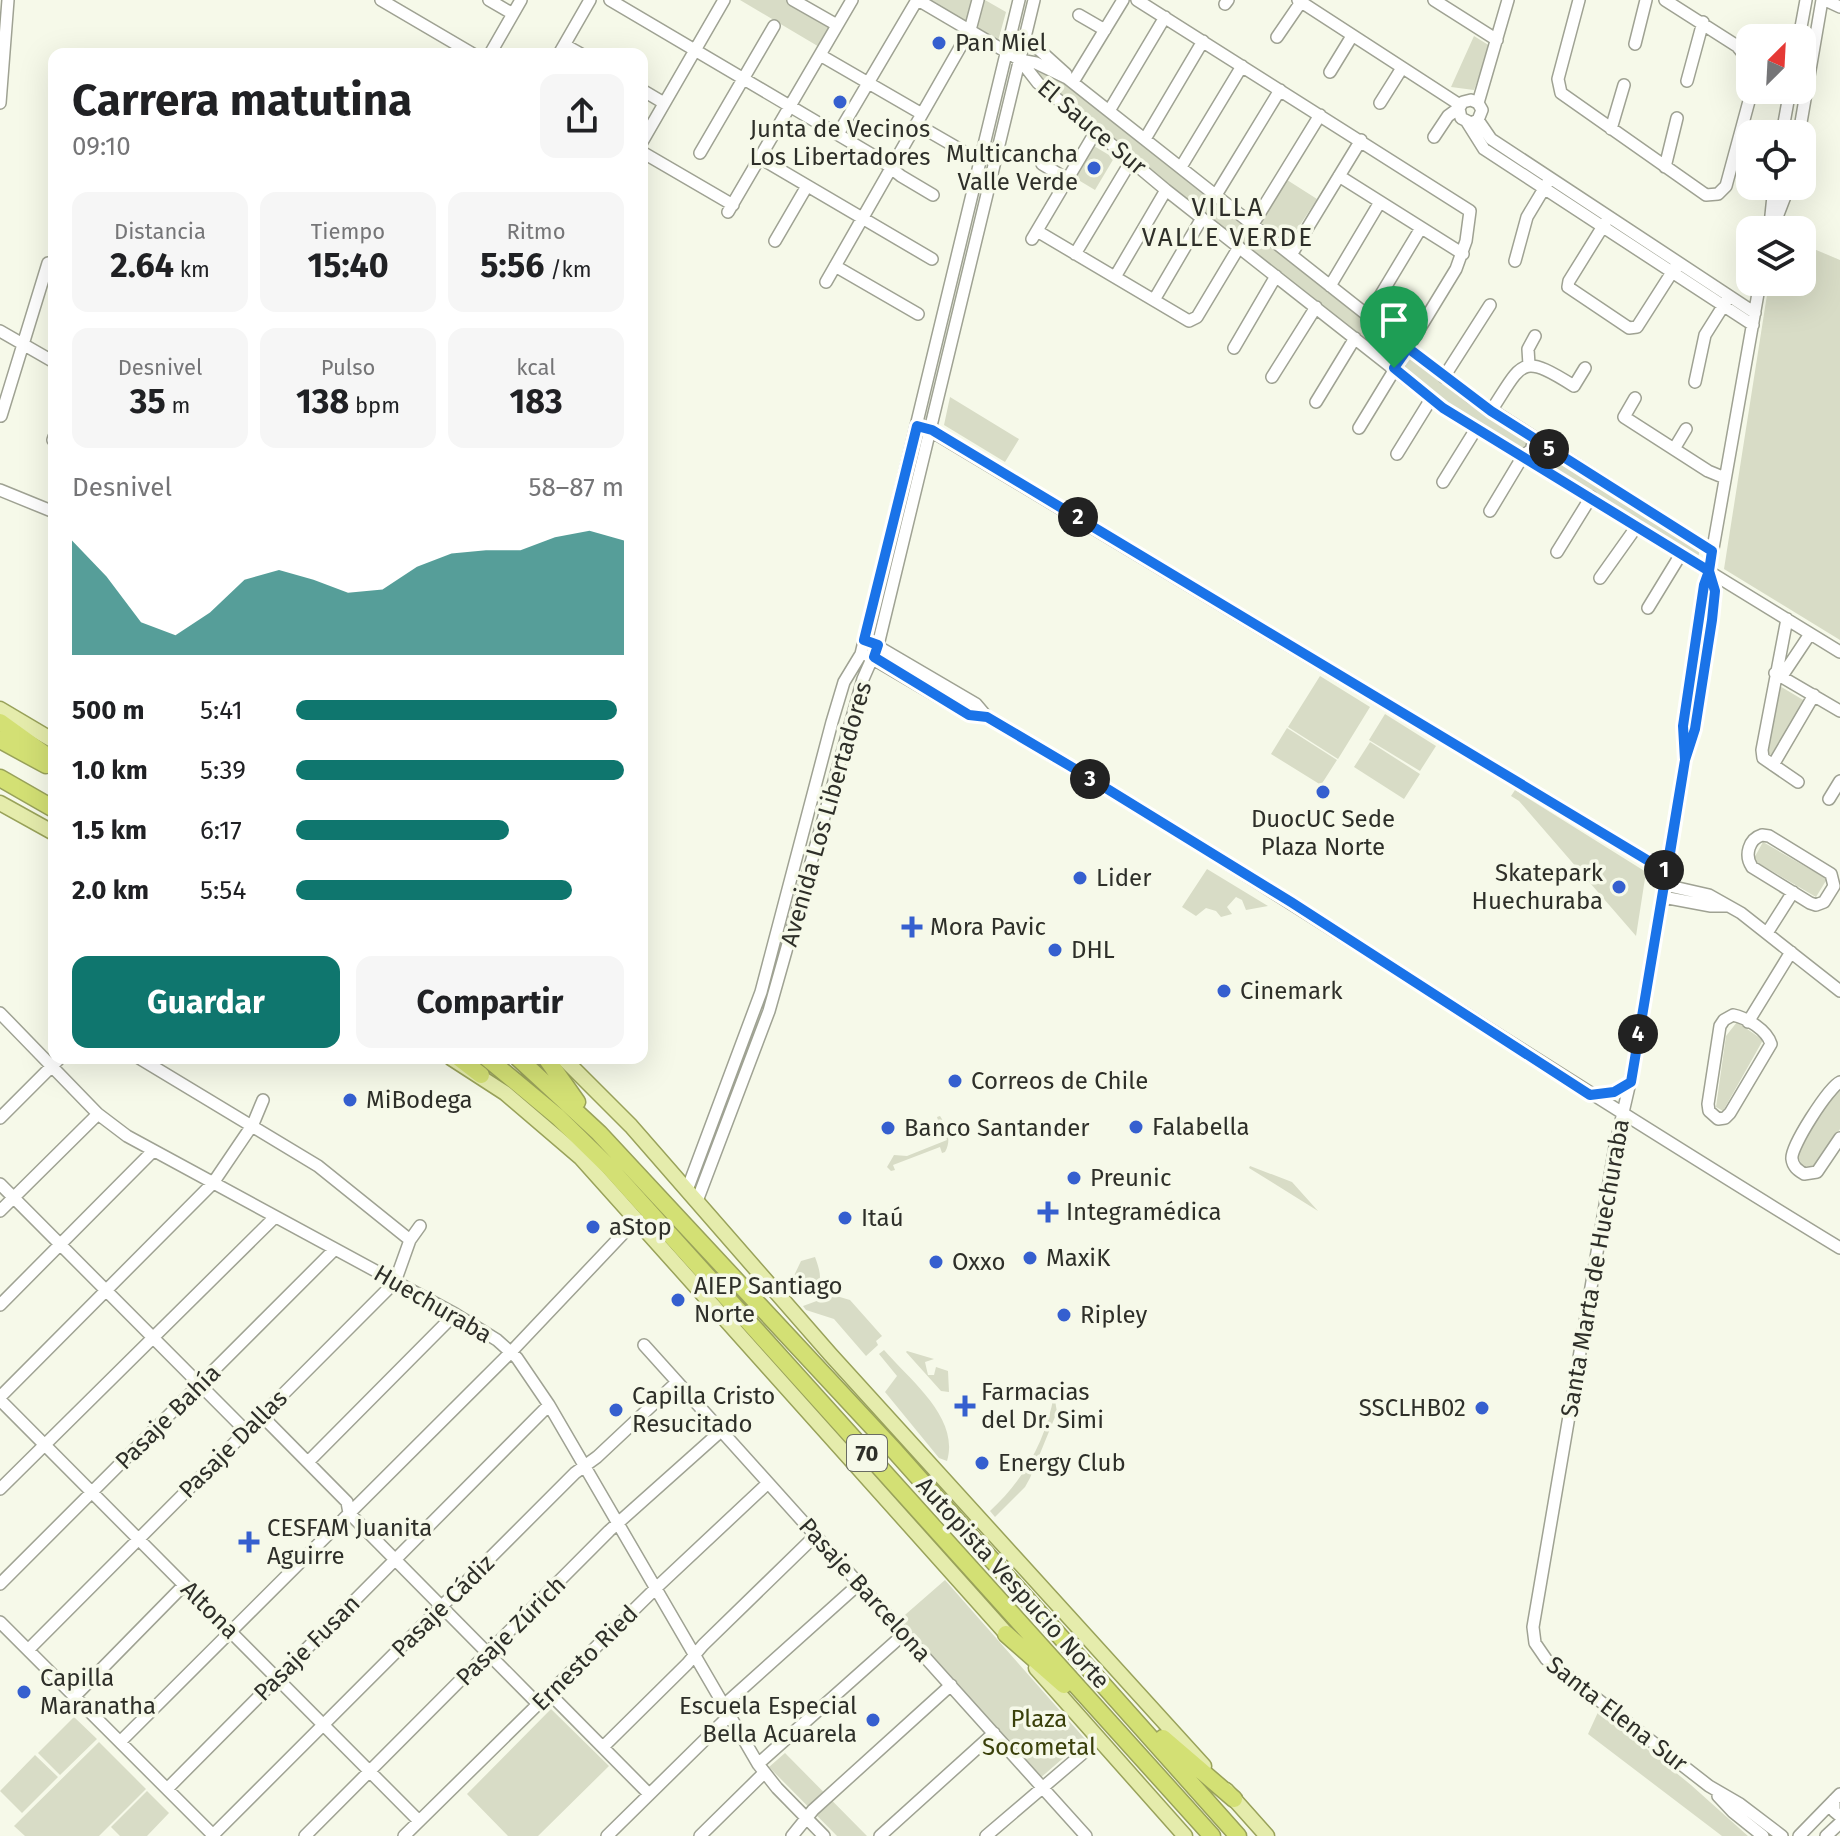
<!DOCTYPE html>
<html lang="es">
<head>
<meta charset="utf-8">
<style>
  body { margin:0; font-family:"Fira Sans",sans-serif; background:#f6f6f6; color:#202124; height:100vh; display:flex; flex-direction:column; font-size:30px; white-space:nowrap }
  * { box-sizing:border-box; margin:0 }
  p { font-size:26px; color:#757577 }
  .icon { flex:none; width:44px; height:44px; fill:none; stroke:currentColor; stroke-width:2; stroke-linecap:round; stroke-linejoin:round }
  .map { position:relative; flex:1; overflow:hidden }
  .panel { position:absolute; left:48px; top:48px; width:600px; height:1016px; display:flex; flex-direction:column; background:#fff; border-radius:16px; box-shadow:0 8px 32px #0002 }
  .panel>* { flex:none }
  .needle { width:52px; rotate:24deg }
  .tools { position:absolute; left:1736px; top:24px; display:grid; gap:16px }
  .tools a { display:grid; place-items:center; width:80px; height:80px; border-radius:16px; background:#fff; box-shadow:0 8px 32px #0002; font-size:40px }
  .pin { position:absolute; display:grid; place-items:center; width:68px; height:68px; color:#fff; margin:-82px -34px; border-radius:50% 50% 50% 0; rotate:-45deg; box-shadow:0 0 8px #0007 }
  .pin .icon { rotate:45deg }
  .km { position:absolute; width:40px; height:40px; margin:-20px; border-radius:50%; background:#222; color:#fff; font-size:22px; line-height:40px; text-align:center }
  .round { display:grid; place-items:center; flex:none; width:84px; height:84px; border-radius:16px; background:#f6f6f6 }
  .summary { display:flex; align-items:center; justify-content:space-between; height:136px; padding:0 24px }
  h1 { font-size:44px; font-weight:700; line-height:60px }
  .metrics { display:grid; grid-template-columns:repeat(3,1fr); gap:12px; height:136px; padding:8px 24px }
  .metrics div { display:grid; align-content:center; border-radius:16px; background:#f6f6f6; text-align:center }
  .metrics b { font-size:34px; font-weight:700 }
  .metrics small { font-size:22px; font-weight:400 }
  .metrics p { font-size:22px }
  .chart { height:224px; padding:16px 24px }
  .chart p { display:flex; justify-content:space-between }
  .chart svg { width:100%; height:144px; margin-top:8px; fill:#0f766e; opacity:.7 }
  .cta { display:flex; gap:16px; margin-top:auto; padding:16px 24px }
  .cta a { flex:1; height:92px; border-radius:16px; background:#0f766e; color:#fff; font-size:32px; font-weight:700; line-height:92px; text-align:center }
  .cta a+a { background:#f6f6f6; color:#202124 }
  ul { padding:0 24px; list-style:none; font-size:26px }
  li { display:grid; grid-template-columns:128px 96px 1fr; align-items:center; height:60px }
  li i { height:20px; border-radius:10px; background:#0f766e }
  .map>svg:first-child { display:block }
  .green { fill:#d8dcc6 }
  .lines { fill:none; stroke-linecap:round; stroke-linejoin:round }
  .minor-casing { stroke:#9fa293; stroke-width:14 }
  .major-casing { stroke:#99a25a; stroke-width:17 }
  .highway-casing { stroke:#99a25a; stroke-width:19 }
  .minor { stroke:#fff; stroke-width:11 }
  .major { stroke:#e5ecac; stroke-width:14 }
  .highway { stroke:#d3e074; stroke-width:16 }
  .route-casing { stroke:#fff; stroke-width:16 }
  .route { stroke:#1a73e8; stroke-width:10 }
  .poi-dot { fill:#355fcf; stroke:#f6f9e9; stroke-width:3 }
  .labels { text-anchor:middle; stroke-width:7; stroke-linejoin:round; paint-order:stroke }
  .shield { fill:#f6f9e9; stroke:#6a6c63; stroke-width:2 }
  .shield-label { font-size:22px; font-weight:bold; fill:#2e2f29 }
  .poi-label { font-size:24px; fill:#2e2f29; stroke:#f6f9e9; text-anchor:start }
  .street-label { font-size:24px; fill:#2e2f29; stroke:#f6f9e9 }
  .park-label { font-size:24px; fill:#3a400a; stroke:#f6f9e9 }
  .neighbourhood-label { font-size:26px; letter-spacing:2px; fill:#2e2f29; stroke:#f6f9e9 }
</style>
</head>
<body>
<div class="map">
<svg width="1840" height="1836" viewBox="0 0 1840 1836">
  <rect width="100%" height="100%" fill="#f6f9e9"/>
  <path class="green" d="M740 0H787L830 25 831 29 821 48Z
    M927 0H985L1006 12 998 41Z
    M1474 36 1490 46 1474 90 1451 87Z
    M1035 71H1046L1067 85 1140 140 1451 389 1700 547 1697 566 1448 407 1163 184 1040 82Z
    M1094 146 1114 158 1095 190 1075 178Z
    M1284 178 1317 199 1289 242 1257 222Z
    M1802 244 1840 260V640L1724 569 1769 282H1802Z
    M950 397 1019 439 1005 462 944 425Z
    M1320 676 1370 707 1338 759 1288 727Z
    M1778 685 1805 701 1772 756 1767 753Z
    M1385 714 1436 746 1420 771 1369 740Z
    M1287 728 1337 760 1321 785 1271 754Z
    M1370 742 1420 774 1404 799 1354 767Z
    M1515 790 1646 872 1636 936 1519 801 1511 796Z
    M1763 842 1827 879 1816 897 1753 860Z
    M1207 869 1268 906 1246 910 1242 900 1236 897 1227 907 1232 914 1221 917 1216 911 1206 908 1196 916 1182 907Z
    M1737 1022 1763 1040 1723 1111 1716 1107 1726 1036Z
    M1840 1086V1129L1818 1165 1803 1167 1796 1153 1835 1090Z
    M940 1116C947 1127 952 1140 945 1152L942 1153 940 1147 893 1165 895 1170 891 1171 887 1167 894 1155 907 1156 947 1140 941 1126 911 1137 903 1138 908 1128 911 1134 939 1123 937 1117Z
    M1250 1166 1292 1182 1318 1211 1249 1168Z
    M815 1257C825 1284 821 1288 792 1295L785 1285 791 1282 801 1261Z
    M833 1295 850 1300 882 1336 876 1341 878 1345 866 1356 834 1319 806 1310 803 1306Z
    M884 1350C910 1380 960 1418 947 1461L939 1458 885 1392 897 1376 879 1354Z
    M907 1351 934 1359 925 1362 928 1375H934L936 1367 948 1371 949 1392 941 1391 906 1352Z
    M1054 1395 1057 1412 1030 1478 1025 1487 995 1517 990 1511C1024 1480 1046 1440 1054 1395Z
    M945 1580 1085 1739 1038 1780 898 1621Z
    M551 1709 609 1766 538 1836H508L467 1794Z
    M1599 1710 1691 1785 1748 1836H1722L1588 1734Z
    M74 1717 97 1739 60 1775 38 1753Z
    M99 1742 146 1789 99 1836H25L14 1826Z
    M785 1753 867 1836H837L769 1767Z
    M35 1755 58 1777 22 1813 0 1791Z
    M147 1791 169 1813 147 1836H120L111 1827Z"/>
  <g class="lines">
    <g class="minor-casing">
      <path id="minor" d="M381 0 473 54
        M489 0 513 14
        M610 0 881 160 901 176 933 195
        M793 0 837 25
        M918 0 1020 60 1036 63 1067 78 1471 397 1712 551
        M1137 0 1470 211 1466 241 1456 269 1359 428
        M1298 0 1460 105
        M1434 0 1497 40
        M1579 0 1558 79 1561 93 1706 195 1718 194 1726 186 1752 90
        M1665 0 1737 46 1750 62
        M1825 0 1840 7
        M1225 4 1228 0
        M1079 15 1105 30
        M1025 37 1066 74
        M1277 37 1301 2
        M1799 38 1806 0
        M1635 44 1646 0
        M565 45 581 54
        M490 54 521 0
        M559 54 590 0
        M820 55 922 114
        M1020 60 1038 83 1166 190 1443 408 1840 652
        M1330 72 1352 36
        M1687 81 1703 22
        M1073 82 1123 0
        M642 90 664 103
        M0 103 8 0
        M1380 103 1402 68
        M1478 103 1508 0
        M1109 111 1165 17
        M1478 120 1471 123 1461 118 1459 108 1463 102 1471 100 1478 103 1482 110 1478 120 1491 139 1755 313
        M1467 122 1484 149 1753 325
        M916 124 961 150
        M1611 129 1624 85
        M838 134 917 0
        M1782 134 1790 90
        M1799 134 1822 0
        M1434 137 1448 116 1459 108
        M1145 139 1203 41
        M642 142 724 0
        M642 152 733 205
        M700 153 774 26
        M760 158 932 259
        M1042 164 1067 179
        M1181 167 1242 66
        M1665 167 1677 118
        M1339 176 1463 254
        M1216 195 1280 90
        M728 212 852 0
        M1605 223 1569 281 1568 287 1629 328 1637 327 1676 266
        M1253 224 1320 115
        M1770 225 1774 186
        M1772 230 1789 186
        M1037 231 1189 321 1197 317 1239 247
        M1032 239 1096 131
        M775 241 807 186
        M1075 254 1131 161
        M1291 255 1361 140
        M1515 261 1527 217 1548 182
        M835 266 918 314
        M1115 277 1166 190
        M826 282 970 30 978 0
        M1330 286 1380 202
        M1154 300 1202 218
        M1368 316 1421 228
        M0 331 54 362
        M1234 348 1276 276
        M1529 365 1528 349 1535 336
        M1272 377 1316 307
        M1444 377 1490 305
        M1695 382 1705 335 1727 300
        M1635 398 1624 417 1708 471 1725 478
        M1316 402 1355 338
        M1491 411C1523 362 1520 352 1574 386L1585 368
        M1 416 48 263
        M926 428 1667 872
        M53 440 54 437
        M1674 449 1686 429
        M1397 454 1431 399
        M1443 482 1476 429
        M0 490 54 512
        M1490 511 1523 456 1531 450 1534 440
        M1557 552 1591 497
        M1709 571 1715 586 1714 605 1695 729 1685 760 1634 1065 1615 1147 1533 1627 1535 1643 1546 1659 1709 1786 1740 1804 1782 1836
        M1600 578 1637 526
        M1648 608 1681 554
        M1787 619 1762 750 1763 758 1798 782
        M872 643 976 704 987 717C1275 888 1554 1074 1840 1248
        M868 656 969 715 987 717
        M1775 673 1840 711
        M1782 676 1810 634
        M1685 758 1683 726 1704 585 1709 571 1760 282
        M1773 765 1814 695
        M1829 799 1840 781
        M1762 835 1769 836 1831 874 1834 886 1824 902 1816 905 1810 903 1752 867C1744 855 1749 839 1762 835Z
        M1665 885 1709 895 1741 913 1840 991
        M1663 897 1711 906H1726
        M1767 933 1793 892
        M0 1013 98 1114 127 1136 455 1314 497 1340 517 1358 549 1405 758 1764 777 1788 824 1836
        M1733 1015C1747 1018 1767 1030 1771 1044L1730 1113 1725 1118 1718 1119 1709 1111 1708 1104 1720 1026 1724 1020Z
        M1748 1022 1791 952
        M139 1058 318 1166 410 1240
        M1840 1082C1829 1087 1790 1147 1792 1159 1793 1167 1798 1170 1804 1174L1817 1172 1840 1138
        M1591 1095 1614 1092 1631 1082
        M0 1118 60 1058
        M0 1184 246 1431
        M687 1190 761 992 832 722 844 682 861 654 1019 0
        M697 1201 769 1011 863 679 878 645 1034 0
        M0 1211 98 1114
        M0 1305 153 1151
        M644 1345 1086 1836
        M0 1397 213 1183 253 1124 263 1100
        M0 1400 419 1821
        M262 1416 347 1502 349 1513 538 1704
        M308 1462 455 1314
        M0 1489 275 1217
        M0 1584 335 1249
        M0 1622 214 1836
        M28 1650 395 1282 410 1240 420 1226
        M549 1693 649 1794
        M75 1696 184 1585
        M724 1705 860 1583
        M120 1742 511 1352 636 1220
        M603 1747 687 1664 703 1645 816 1535
        M758 1764 905 1633
        M167 1789 549 1405
        M1718 1796 1733 1812 1763 1836
        M1834 1800V1811L1840 1816
        M213 1835 575 1473 597 1457 677 1382
        M305 1836 609 1531 721 1431
        M404 1836 656 1588 768 1483
        M607 1836 730 1715
        M700 1836 764 1773
        M792 1836 813 1810 951 1685
        M880 1836 994 1733
        M986 1836 1089 1748
        M1799 1836 1840 1794
        M1826 1836 1840 1823"/>
    </g>
    <g class="major-casing">
      <path id="major" d="M0 709 54 741
        M0 803 54 833
        M451 1058 505 1093 581 1158 1012 1640
        M563 1058 631 1126 830 1354 1204 1766
        M1036 1668 1185 1836
        M1226 1790 1267 1836"/>
    </g>
    <g class="highway-casing">
      <path id="highway" d="M0 722 54 761
        M0 740 46 765
        M0 778 54 809
        M459 1058 481 1075
        M487 1058 558 1117 609 1167 1212 1836
        M518 1058 599 1133 893 1449 1238 1836
        M546 1058 577 1102
        M1006 1634 1064 1685
        M1163 1738 1234 1799"/>
    </g>
    <use href="#minor" class="minor"/>
    <use href="#major" class="major"/>
    <use href="#highway" class="highway"/>
  </g>
  <g class="lines">
    <g class="route-casing">
      <path id="route" d="M1394 368 1443 408 1709 571 1704 585 1683 726 1685 760 1667 872 932 430 917 426 864 640 878 645 874 657 969 715 987 717 1070 766 1291 902 1590 1095 1614 1092 1631 1082 1685 760 1695 729 1712 620 1715 591 1709 571 1712 551 1491 411 1408 348 1394 368"/>
    </g>
    <use href="#route" class="route"/>
  </g>
  <g class="poi-dot">
    <circle cx="939" cy="43" r="8"/>
    <circle cx="840" cy="102" r="8"/>
    <circle cx="1094" cy="168" r="8"/>
    <circle cx="1323" cy="792" r="8"/>
    <circle cx="1080" cy="878" r="8"/>
    <circle cx="1619" cy="887" r="8"/>
    <path d="M908 915h8v8h8v8h-8v8h-8v-8h-8v-8h8z"/>
    <circle cx="1055" cy="950" r="8"/>
    <circle cx="1224" cy="991" r="8"/>
    <circle cx="955" cy="1081" r="8"/>
    <circle cx="350" cy="1100" r="8"/>
    <circle cx="1136" cy="1127" r="8"/>
    <circle cx="888" cy="1128" r="8"/>
    <circle cx="1074" cy="1178" r="8"/>
    <path d="M1044 1200h8v8h8v8h-8v8h-8v-8h-8v-8h8z"/>
    <circle cx="845" cy="1218" r="8"/>
    <circle cx="593" cy="1227" r="8"/>
    <circle cx="1030" cy="1258" r="8"/>
    <circle cx="936" cy="1262" r="8"/>
    <circle cx="678" cy="1300" r="8"/>
    <circle cx="1064" cy="1315" r="8"/>
    <path d="M961 1394h8v8h8v8h-8v8h-8v-8h-8v-8h8z"/>
    <circle cx="1482" cy="1408" r="8"/>
    <circle cx="616" cy="1410" r="8"/>
    <circle cx="982" cy="1463" r="8"/>
    <path d="M245 1530h8v8h8v8h-8v8h-8v-8h-8v-8h8z"/>
    <circle cx="24" cy="1692" r="8"/>
    <circle cx="873" cy="1720" r="8"/>
  </g>
  <g class="labels">
    <rect class="shield" x="847" y="1435" width="40" height="36" rx="6"/>
    <g class="shield-label">
      <text x="867" y="1461">70</text>
    </g>
    <g class="poi-label">
      <text x="955" y="51">Pan Miel</text>
      <text x="840" y="137" text-anchor="middle">Junta de Vecinos<tspan x="840" dy="28">Los Libertadores</tspan></text>
      <text x="1078" y="162" text-anchor="end">Multicancha<tspan x="1078" dy="28">Valle Verde</tspan></text>
      <text x="1323" y="827" text-anchor="middle">DuocUC Sede<tspan x="1323" dy="28">Plaza Norte</tspan></text>
      <text x="1603" y="881" text-anchor="end">Skatepark<tspan x="1603" dy="28">Huechuraba</tspan></text>
      <text x="1096" y="886">Lider</text>
      <text x="930" y="935">Mora Pavic</text>
      <text x="1071" y="958">DHL</text>
      <text x="1240" y="999">Cinemark</text>
      <text x="971" y="1089">Correos de Chile</text>
      <text x="366" y="1108">MiBodega</text>
      <text x="1152" y="1135">Falabella</text>
      <text x="904" y="1136">Banco Santander</text>
      <text x="1090" y="1186">Preunic</text>
      <text x="1066" y="1220">Integramédica</text>
      <text x="861" y="1226">Itaú</text>
      <text x="609" y="1235">aStop</text>
      <text x="1046" y="1266">MaxiK</text>
      <text x="952" y="1270">Oxxo</text>
      <text x="694" y="1294">AIEP Santiago<tspan x="694" dy="28">Norte</tspan></text>
      <text x="1080" y="1323">Ripley</text>
      <text x="981" y="1400">Farmacias<tspan x="981" dy="28">del Dr. Simi</tspan></text>
      <text x="632" y="1404">Capilla Cristo<tspan x="632" dy="28">Resucitado</tspan></text>
      <text x="1466" y="1416" text-anchor="end">SSCLHB02</text>
      <text x="998" y="1471">Energy Club</text>
      <text x="267" y="1536">CESFAM Juanita<tspan x="267" dy="28">Aguirre</tspan></text>
      <text x="40" y="1686">Capilla<tspan x="40" dy="28">Maranatha</tspan></text>
      <text x="857" y="1714" text-anchor="end">Escuela Especial<tspan x="857" dy="28">Bella Acuarela</tspan></text>
    </g>
    <g class="street-label">
      <text transform="translate(1092 127) rotate(40)" y="8">El Sauce Sur</text>
      <text transform="translate(826 814) rotate(-74)" y="8">Avenida Los Libertadores</text>
      <text transform="translate(1595 1268) rotate(-80)" y="8">Santa Marta de Huechuraba</text>
      <text transform="translate(433 1304) rotate(30)" y="8">Huechuraba</text>
      <text transform="translate(168 1417) rotate(-45)" y="8">Pasaje Bahía</text>
      <text transform="translate(233 1444) rotate(-45)" y="8">Pasaje Dallas</text>
      <text transform="translate(1013 1583) rotate(48)" y="8">Autopista Vespucio Norte</text>
      <text transform="translate(865 1590) rotate(48)" y="8">Pasaje Barcelona</text>
      <text transform="translate(443 1606) rotate(-45)" y="8">Pasaje Cádiz</text>
      <text transform="translate(210 1610) rotate(45)" y="8">Altona</text>
      <text transform="translate(511 1631) rotate(-45)" y="8">Pasaje Zúrich</text>
      <text transform="translate(307 1648) rotate(-45)" y="8">Pasaje Fusan</text>
      <text transform="translate(585 1658) rotate(-45)" y="8">Ernesto Ried</text>
      <text transform="translate(1617 1714) rotate(38)" y="8">Santa Elena Sur</text>
    </g>
    <g class="park-label">
      <text x="1039" y="1727">Plaza<tspan x="1039" dy="28">Socometal</tspan></text>
    </g>
    <g class="neighbourhood-label">
      <text x="1228" y="216">VILLA<tspan x="1228" dy="30">VALLE VERDE</tspan></text>
    </g>
  </g>
</svg>
<div class="tools">
<a><svg class="needle" viewBox="-14 -14 28 28"><path d="M0-13l5 13h-10z" fill="#e53935"/><path d="M0 13l5-13h-10z" fill="#757577"/></svg></a>
<a><svg class="icon" aria-label="locate" viewBox="0 0 24 24"><circle cx="12" cy="12" r="6"/><path d="M12 2v4M12 18v4M2 12h4M18 12h4"/></svg></a>
<a><svg class="icon" aria-label="layers" viewBox="0 0 24 24"><path d="M12 4l9 5-9 5-9-5zM3 14l9 5 9-5"/></svg></a>
</div>
<div class="pin" style="left:1394px;top:368px;background:#1e9e55"><svg class="icon" aria-label="arrive" viewBox="0 0 24 24"><path d="M6 21V4h12l-3 4 3 4H6"/></svg></div>
<b class="km" style="left:1664px;top:870px">1</b>
<b class="km" style="left:1078px;top:517px">2</b>
<b class="km" style="left:1090px;top:779px">3</b>
<b class="km" style="left:1638px;top:1034px">4</b>
<b class="km" style="left:1549px;top:449px">5</b>
<section class="panel">
<div class="summary"><div><h1>Carrera matutina</h1><p>09:10</p></div><a class="round"><svg class="icon" aria-label="share" viewBox="0 0 24 24"><path d="M12 15V3M7 8l5-5 5 5M5 13v7h14v-7"/></svg></a></div>
<div class="metrics">
<div><p>Distancia</p><b>2.64<small> km</small></b></div>
<div><p>Tiempo</p><b>15:40</b></div>
<div><p>Ritmo</p><b>5:56<small> /km</small></b></div>
</div>
<div class="metrics">
<div><p>Desnivel</p><b>35<small> m</small></b></div>
<div><p>Pulso</p><b>138<small> bpm</small></b></div>
<div><p>kcal</p><b>183</b></div>
</div>
<div class="chart"><p><span>Desnivel</span>58–87 m</p>
<svg viewBox="0 0 160 44" preserveAspectRatio="none"><path d="M0 44V9L10 20L20 34L30 38L40 31L50 21L60 18L70 21L80 25L90 24L100 17L110 13L120 12L130 12L140 8L150 6L160 9V44z"/></svg>
</div>
<ul>
<li><b>500 m</b>5:41<i style="width:98%"></i></li>
<li><b>1.0 km</b>5:39<i style="width:100%"></i></li>
<li><b>1.5 km</b>6:17<i style="width:65%"></i></li>
<li><b>2.0 km</b>5:54<i style="width:84%"></i></li>
</ul>
<div class="cta"><a>Guardar</a><a>Compartir</a></div>
</section>
</div>
</body>
</html>
